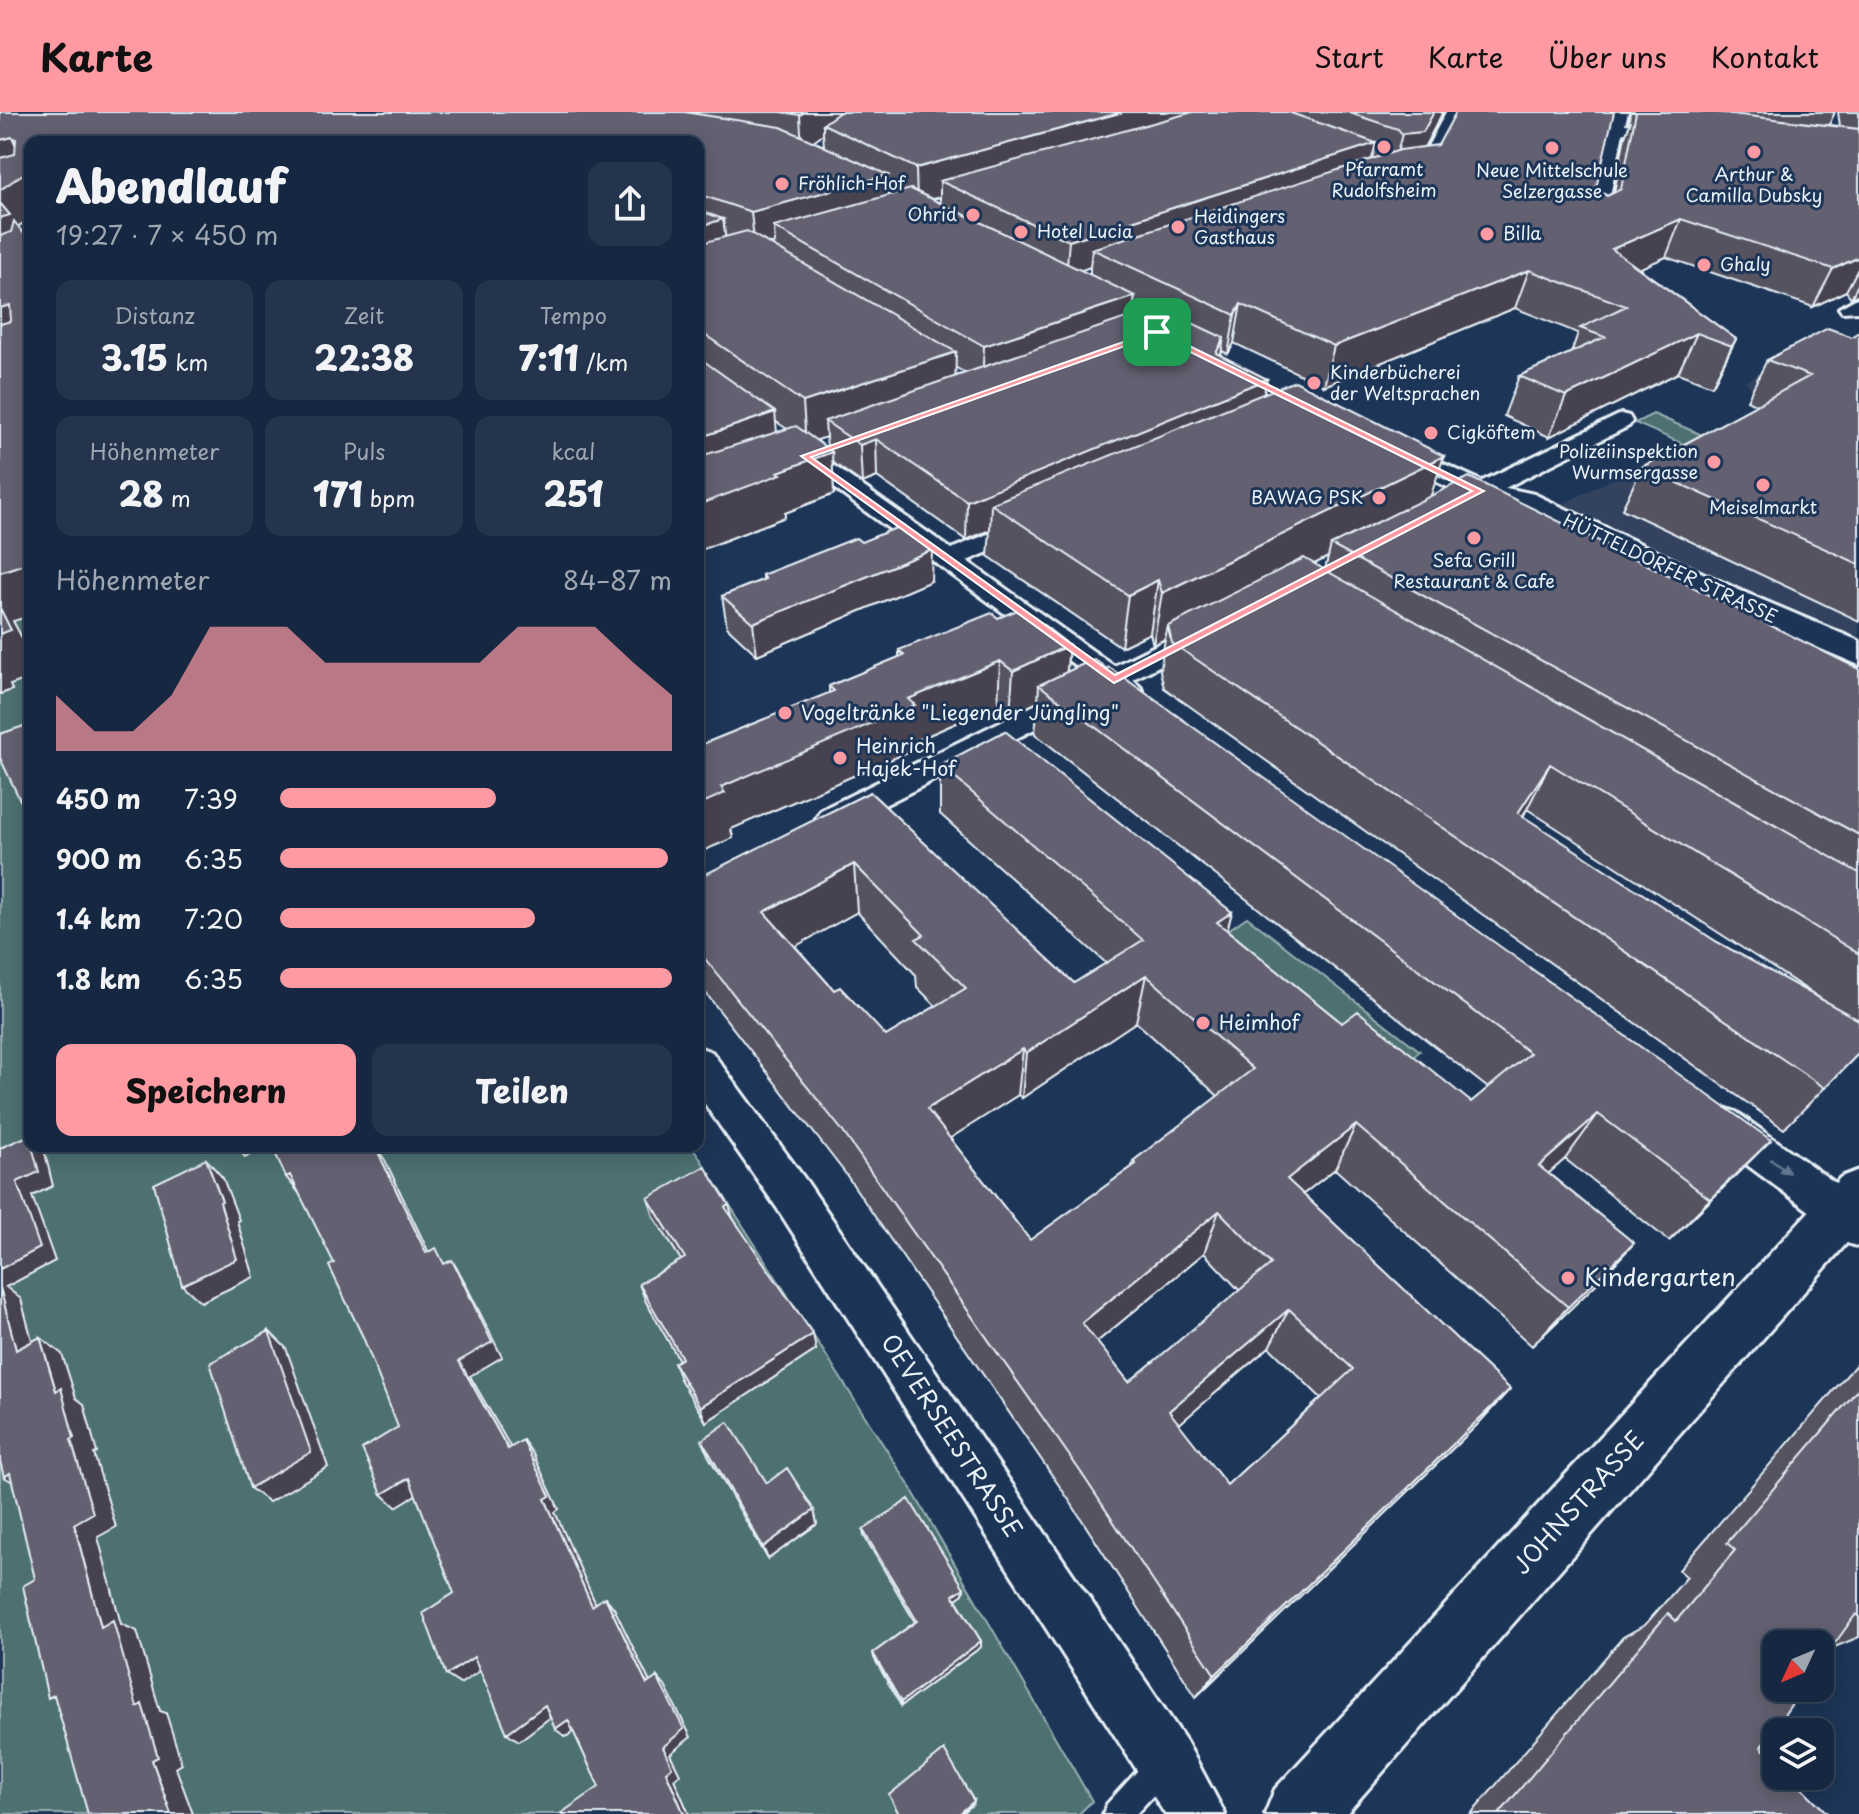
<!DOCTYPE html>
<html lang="de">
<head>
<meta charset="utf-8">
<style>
  body { margin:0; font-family:"Playpen Sans",sans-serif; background:#23344c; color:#f1f3f6; height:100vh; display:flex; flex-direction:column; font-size:30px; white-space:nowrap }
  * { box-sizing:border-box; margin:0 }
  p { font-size:26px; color:#9ea6b1 }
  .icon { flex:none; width:44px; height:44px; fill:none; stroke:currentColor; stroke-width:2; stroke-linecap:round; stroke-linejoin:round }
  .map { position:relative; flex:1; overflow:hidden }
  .details { position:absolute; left:24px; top:24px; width:680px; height:1016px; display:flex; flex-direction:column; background:#162841; border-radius:16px; box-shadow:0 4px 20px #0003,0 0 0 2px #35445a }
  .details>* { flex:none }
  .needle { width:52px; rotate:226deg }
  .tools { position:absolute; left:1762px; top:1518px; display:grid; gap:16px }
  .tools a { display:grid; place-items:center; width:72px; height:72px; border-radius:16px; background:#162841; box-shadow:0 4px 20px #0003,0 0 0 2px #35445a; font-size:40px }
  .pin { position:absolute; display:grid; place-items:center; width:68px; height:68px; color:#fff; margin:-34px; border-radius:16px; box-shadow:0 4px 12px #0006 }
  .round { display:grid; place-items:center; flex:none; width:84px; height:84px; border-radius:16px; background:#23344c }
  .summary { display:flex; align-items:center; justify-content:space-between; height:136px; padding:0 32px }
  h1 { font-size:44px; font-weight:800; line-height:60px }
  .figures { display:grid; grid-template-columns:repeat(3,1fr); gap:12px; height:136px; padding:8px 32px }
  .figures div { display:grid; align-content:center; border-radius:16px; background:#23344c; text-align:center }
  .figures b { font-size:34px; font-weight:800 }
  .figures small { font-size:22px; font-weight:400 }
  .figures p { font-size:22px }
  .chart { height:224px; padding:16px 32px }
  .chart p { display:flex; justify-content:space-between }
  .chart svg { width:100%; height:144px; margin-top:8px; fill:#ff9aa2; opacity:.7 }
  .primary-button { display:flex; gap:16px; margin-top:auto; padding:16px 32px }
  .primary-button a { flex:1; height:92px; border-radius:16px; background:#ff9aa2; color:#111; font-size:32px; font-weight:800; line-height:92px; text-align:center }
  .primary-button a+a { background:#23344c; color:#f1f3f6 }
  ul { padding:0 32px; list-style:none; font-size:26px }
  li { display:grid; grid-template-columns:128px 96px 1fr; align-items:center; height:60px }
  li i { height:20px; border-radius:10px; background:#ff9aa2 }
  header { display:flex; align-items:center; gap:48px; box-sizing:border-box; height:112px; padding:0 40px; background:#ff9aa2; color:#111 }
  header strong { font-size:38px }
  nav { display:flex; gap:44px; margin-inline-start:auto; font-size:28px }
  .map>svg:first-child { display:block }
  .built { fill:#32425f }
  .green { fill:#4d7071; stroke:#9ab0b4; stroke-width:2 }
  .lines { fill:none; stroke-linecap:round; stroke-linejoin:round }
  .lane-casing { stroke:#e8f1f8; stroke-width:6 }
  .street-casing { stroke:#e8f1f8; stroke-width:6 }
  .secondary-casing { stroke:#e8f1f8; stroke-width:6 }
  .lane { fill:#1d3557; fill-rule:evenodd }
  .street { fill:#1d3557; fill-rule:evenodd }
  .secondary { fill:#1d3557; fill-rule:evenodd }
  .tram { stroke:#e8f1f8; stroke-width:2 }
  .wall { fill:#565361; stroke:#e8f1f8; stroke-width:2; fill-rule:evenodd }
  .shaded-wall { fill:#46434f; stroke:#e8f1f8; stroke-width:2 }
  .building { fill:#646071; stroke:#e8f1f8; stroke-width:2; fill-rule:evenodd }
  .oneway { fill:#64778f }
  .route { fill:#ff9aa2; stroke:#fff; stroke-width:2; fill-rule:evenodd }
  .poi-dot { fill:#ff9aa2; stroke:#1d3557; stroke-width:3 }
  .labels { text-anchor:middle; stroke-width:6; stroke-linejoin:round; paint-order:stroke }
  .far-poi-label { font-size:18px; fill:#e8f1f8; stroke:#1d3557; text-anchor:start }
  .far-street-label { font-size:18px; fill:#e8f1f8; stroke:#1d3557 }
  .poi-label { font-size:20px; fill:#e8f1f8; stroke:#1d3557; text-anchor:start }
  .near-poi-label { font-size:24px; fill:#e8f1f8; stroke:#1d3557; text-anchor:start }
  .near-street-label { font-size:24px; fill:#e8f1f8; stroke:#1d3557 }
</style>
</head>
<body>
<header>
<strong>Karte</strong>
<nav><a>Start</a><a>Karte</a><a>Über uns</a><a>Kontakt</a></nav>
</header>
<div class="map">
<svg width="1859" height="1702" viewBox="0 0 1859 1702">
  <rect width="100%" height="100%" fill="#1d3557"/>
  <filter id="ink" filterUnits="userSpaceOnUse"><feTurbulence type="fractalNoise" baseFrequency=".0125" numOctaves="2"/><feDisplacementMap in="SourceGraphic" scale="16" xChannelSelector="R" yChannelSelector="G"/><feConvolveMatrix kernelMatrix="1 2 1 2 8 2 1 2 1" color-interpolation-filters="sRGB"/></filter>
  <g filter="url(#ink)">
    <path class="built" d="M1802 238 1859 259V553L1550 398 1765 291 1745 269Z"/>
    <path class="green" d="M30 254V612L0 623V262Z
      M1653 302 1733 336 1715 346 1635 311Z
      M30 624V1034H692L909 1373 1092 1689 1079 1702H0V635Z
      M1247 805 1420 939 1379 972 1206 833Z"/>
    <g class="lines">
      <g class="lane-casing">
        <path id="lane" d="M1161 1640 1171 1644 1175 1654 1171 1664 1136 1702H1103L1107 1692 1151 1644Z"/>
      </g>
      <g class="street-casing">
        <path id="street" d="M1446 0H1462L1430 61 1422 66 1401 67 1399 63 1401 59 1416 57Z
          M1487 0H1531L1610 10 1612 0H1628L1625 12 1676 18 1684 23 1676 28 1623 21 1604 113 1595 118 1586 113 1608 19 1495 5Z
          M1859 185V199L1842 200 1839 196Z
          M1621 302 1629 304 1632 309 1629 314 1459 399H1441L1438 394 1441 389Z
          M794 329 802 331 951 437 1025 407H1043L1047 412 1043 417 967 449 1114 554 1195 514 1205 512 1215 514 1219 520 1215 526 1133 567 1143 578 1138 584 1128 587 1110 579 843 714 832 717 821 714 816 706 821 698 1091 565 786 341 782 336 786 331Z
          M698 935 712 940 807 1070 1186 1629 1225 1702H1165L777 1096 698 982Z
          M1722 995 1736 1000 1859 1088V1135L1844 1130 1827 1112 1708 1024 1702 1012 1708 1000Z"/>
      </g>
      <g class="secondary-casing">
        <path id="secondary" d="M1385 325 1488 372 1534 382 1741 479 1859 529V553L1717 493 1514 395 1468 385 1375 340 1371 334 1375 328Z
          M1859 1058V1117L1346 1702H1265L1275 1677 1841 1065Z"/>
      </g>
      <use href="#lane" class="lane"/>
      <use href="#street" class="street"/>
      <use href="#secondary" class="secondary"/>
      <path class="tram" d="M1247 261 1297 286
        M1417 353 1475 381"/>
    </g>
    <path class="wall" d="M0 0H1443L1424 35 1596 76 1607 84 1614 81 1625 24 1631 9 1629 8 1630 0H1835L1829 13 1840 14 1838 0H1859V182L1851 186 1846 179 1813 195 1666 145 1639 156 1736 227 1712 274 1678 261 1549 325 1504 304 1519 264 1571 241 1578 221 1515 196 1324 274 1234 231 1228 242 1222 239 1221 244 1264 281 1431 383 1859 557V941L1784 1017 1164 576 1160 559 1165 527 1153 533 1150 521 1121 535 988 444 990 418 966 428 877 365 862 371 832 350 834 382 785 401V405L698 439V30H30V106L18 115 30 130V504L13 509 30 541V566L10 573 12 578 0 582ZM823 22 824 34 813 29ZM888 77 897 81 888 84ZM940 85V91L931 87ZM1090 155V163L1081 158ZM1133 196 1142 201 1132 204ZM955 255 965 261 955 264ZM775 309 787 317 777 321ZM826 325 827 336 816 328ZM1328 445 1325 458 1314 452ZM1527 697 1826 890 1717 830 1523 705Z
      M1859 220V509L1622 397 1642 355 1757 293 1747 288 1767 248 1851 225Z
      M861 430 931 469 757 543 727 515 722 484 762 468V463Z
      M998 506 1069 533 1067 560 1728 1071 1669 1129 1565 1047 1548 1061 1634 1131 1596 1172 1532 1234 1335 1057 1303 1082 1510 1277 1477 1313 1196 1585 1071 1391 845 1061 698 871V766L870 680 1074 871 1106 851 940 702V653L1232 800 1227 818 1342 911 1471 990 1488 976 1035 622 1038 590 1010 603 998 593 915 629V637L731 717 733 726 698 741V634L829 581V574L899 545V538ZM857 800 916 863 917 875 936 894 886 924 834 878 795 834ZM1136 910 1218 984 1133 1049 1132 1055 1030 1128 950 1026 1018 983 1022 986ZM1204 1141 1240 1179 1129 1270 1097 1230ZM1269 1235 1321 1286 1227 1373 1179 1312Z
      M648 1086 733 1106 816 1238 706 1310 680 1267 674 1251 679 1248 646 1190 639 1172 681 1148 654 1105Z
      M1859 1249V1525L1832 1536 1761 1635 1828 1702H1471L1623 1525 1645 1513 1687 1465 1679 1458Z
      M702 1328 767 1371 814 1398 817 1412 768 1447 708 1343Z
      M863 1418 964 1476 963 1482 956 1487 981 1529V1535L901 1594 874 1546 873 1541 915 1510 864 1424Z"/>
    <path class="shaded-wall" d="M805 0H856L823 12V22L802 37 800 3Z
      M1123 0H1229L940 69V85L917 91 916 56Z
      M1434 0H1443L1414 54 1393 56 1402 22Z
      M12 25 28 58 30 57V106L16 116 0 150V28Z
      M1376 31 1368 63 1092 137 1090 155 1066 164 1069 129Z
      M888 63 889 99 774 115 775 131 755 137 751 100Z
      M723 107 728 145 698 153V115Z
      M1681 107 1666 145 1597 175 1612 137Z
      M1859 145V155L1846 179 1813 195 1833 157Z
      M1529 158 1515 196 1324 274 1334 234Z
      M1859 171V182L1851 186Z
      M1135 184 1130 220 982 271 984 234Z
      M1241 192 1234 231 1228 242 1235 203Z
      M10 193 30 229 0 241V196Z
      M1697 221 1678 261 1549 325 1566 284Z
      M1224 226 1217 263 1216 241Z
      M1736 227 1716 267 1712 274 1732 234Z
      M956 240 955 280 825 309 826 325 806 332 803 290Z
      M1267 267 1259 305 991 392 990 418 966 428 967 389Z
      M775 300 779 342 698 370V326Z
      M876 327 877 365 862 371 860 333Z
      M832 340 834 382 785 401V405L698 439V393L778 360Z
      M1444 344 1427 395 1331 433 1328 445 1170 525 1168 514 1165 527 1153 533 1162 481Z
      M932 438 931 469 757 543 753 511Z
      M30 450V504L13 509 30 541V566L10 573 12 578 0 582V460Z
      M1158 468 1150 521 1121 535 1128 483Z
      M1069 533 1065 577 1039 573 1038 590 1010 603 1013 559Z
      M1000 549 998 593 915 629V637L731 717 733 726 698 741V693L721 675 908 587Z
      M1550 652 1527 697 1495 746 1518 701Z
      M30 685V701L20 688Z
      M854 752 857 800 771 848 764 800Z
      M1232 800 1219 848 1217 810Z
      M1146 863 1136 910 1022 986 1026 941Z
      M1023 937 1018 983 927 1041V997Z
      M1598 1002 1565 1047 1508 1097 1539 1054Z
      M1356 1013 1335 1057 1268 1110 1287 1067Z
      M1771 1028 1728 1071 1669 1129 1710 1087Z
      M32 1034H41L44 1037 53 1074 32 1084 55 1149 6 1175 21 1187 39 1254 16 1238 0 1178V1157L17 1070Z
      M236 1034H268L245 1045Z
      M375 1034 385 1048 437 1158 426 1141Z
      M206 1047 223 1066 239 1108 237 1109 254 1165 201 1190 182 1173Z
      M290 1063 300 1082 286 1065Z
      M729 1093 734 1111 725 1095Z
      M1219 1099 1204 1141 1074 1249 1082 1211Z
      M1634 1131 1596 1172 1532 1234 1568 1195Z
      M452 1148 462 1165 502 1245 470 1264 519 1350 508 1337 459 1249Z
      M1289 1197 1269 1235 1155 1333 1169 1299Z
      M269 1219 286 1236 328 1355 269 1390 250 1376Z
      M813 1222 816 1238 706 1310 700 1295Z
      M40 1225 62 1242 76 1286 84 1292 97 1341 94 1342 116 1415 98 1425 121 1512 137 1519 160 1599 166 1601 182 1652 176 1656 193 1702H171L152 1648 137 1595 101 1515 74 1412 56 1279Z
      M1510 1277 1477 1313 1196 1585 1215 1563Z
      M523 1328 533 1342 559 1397 555 1400 601 1504 592 1494 545 1387Z
      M10 1361 29 1379 4 1365Z
      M409 1366 422 1379 396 1395 382 1382Z
      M814 1398 817 1412 768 1447 763 1435Z
      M964 1476 963 1482 953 1489V1483Z
      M605 1485 614 1496 655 1581 647 1572Z
      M981 1529V1535L901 1594V1590Z
      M474 1545 486 1555 460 1572 446 1563Z
      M657 1565 665 1574 691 1625 670 1642 680 1662 674 1667 689 1702H684L666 1660Z
      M545 1593 556 1601 519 1629 507 1621Z
      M568 1608 578 1616 566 1625 555 1617Z
      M974 1689 973 1692 962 1702H959Z"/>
    <path class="building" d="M0 0H684L781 15 888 63 751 100 698 82V30H30V57L0 78V46L15 42 16 27 12 25 0 28Z
      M781 0H805L800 3Z
      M840 0H1123L916 56 823 12Z
      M1193 0H1288L1376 31 1069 129 940 69Z
      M1347 0H1434L1423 20 1402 22 1398 17Z
      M1456 0H1614L1596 76 1607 84 1621 77 1636 0H1715L1859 17V145L1833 157 1681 107 1612 137 1736 227 1732 234 1697 221 1566 284 1519 264 1605 225 1580 216 1626 194 1529 158 1334 234 1241 192 1235 203 1092 137 1400 38 1438 33Z
      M911 77 1135 184 984 234 774 115Z
      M0 91 10 103 0 106Z
      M698 98 723 107 698 115Z
      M14 109 30 130V450L0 460V212L11 209 10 193 0 196V124L11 120Z
      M747 119 956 240 803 290 702 221 698 220V132Z
      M1158 195 1224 226 1216 241 1267 267 967 389 876 327 860 333 825 309Z
      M1828 216 1851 225 1859 220V452L1642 355 1810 264 1767 248Z
      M698 245 775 300 698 326Z
      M1295 269 1444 344 1162 481 1158 468 1128 483 991 392Z
      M796 314 832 340 778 360 781 362 698 393V345Z
      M1469 365 1859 557V723L1331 433Z
      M901 414 932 438 753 511 722 484 765 467 762 463 856 426 861 430Z
      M1304 446 1859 761V842L1550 652 1518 701 1717 830 1859 908V941L1825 976 1172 531 1168 514Z
      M0 496 11 518 0 522Z
      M1022 496 1069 533 1013 559 1000 549 908 587 915 593 721 675 725 681 698 693V634L834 579 829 574 904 543 899 538 992 501 998 506Z
      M1094 547 1107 557 1109 555 1771 1028 1710 1087 1598 1002 1539 1054 1634 1131 1568 1195 1356 1013 1287 1067 1510 1277 1215 1563 1080 1359 841 1017 698 838V766L870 680 1074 871 1143 828 940 653 1005 619 1232 800 1217 810 1342 911 1358 899 1471 990 1530 941 1039 573ZM854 752 924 823 916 827 966 876 886 924 840 875 834 878 764 800ZM1146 863 1253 957 1133 1049 1136 1052 1030 1128 927 997 1023 937 1026 941ZM1219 1099 1271 1152 1129 1270 1082 1211ZM1289 1197 1353 1257 1227 1373 1169 1299Z
      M30 612V685L20 688 0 646V622Z
      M30 1023V1034H32L39 1060 17 1070 40 1136 0 1157V1036Z
      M272 1034H362L363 1035 365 1034H375L426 1141 436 1136 444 1152 452 1148 492 1230 459 1249 508 1337 523 1328 550 1384 545 1387 592 1494 605 1485 647 1572 657 1565 684 1617 663 1635 672 1655 666 1660 684 1702H560L599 1675 568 1608 555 1617 545 1593 507 1621 474 1545 446 1563 423 1501 454 1481 409 1366 382 1382 362 1337 398 1315 363 1225 329 1154 334 1151 290 1063 286 1065Z
      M206 1047 222 1089 220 1090 237 1147 182 1173 154 1072Z
      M705 1054 729 1093 725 1095 813 1222 700 1295 674 1251 682 1246 639 1172 685 1146 648 1086Z
      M0 1175 16 1238 40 1225 56 1279 61 1276 74 1326 71 1328 93 1401 74 1412 101 1515 113 1508 137 1595 142 1592 158 1645 152 1648 171 1702H88L54 1583 48 1586 23 1474 35 1467 10 1361 4 1365 0 1349Z
      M269 1219 311 1340 250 1376 210 1251Z
      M1859 1276V1505L1856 1502 1820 1552V1532H1776V1576H1803L1761 1635 1776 1650V1664H1790L1828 1702H1499L1668 1501 1676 1509 1735 1438 1727 1431Z
      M728 1310 767 1371 787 1356 814 1398 763 1435 702 1328Z
      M909 1387 964 1476 953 1483 981 1529 901 1590 873 1541 917 1509 863 1418Z
      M944 1638 974 1689 959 1702H899L889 1683Z"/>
    <defs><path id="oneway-solid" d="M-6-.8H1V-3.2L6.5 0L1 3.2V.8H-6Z" transform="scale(2)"/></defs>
    <use class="oneway" href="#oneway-solid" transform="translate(1780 1054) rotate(36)"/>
  </g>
  <path class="route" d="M1157 218 1484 379 1114 571 801 344ZM1156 223 1472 379 1115 563 811 345Z"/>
  <g class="poi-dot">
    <circle cx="1384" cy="35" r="8"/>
    <circle cx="1552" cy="36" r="8"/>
    <circle cx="1754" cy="40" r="8"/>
    <circle cx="782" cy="72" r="8"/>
    <circle cx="973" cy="103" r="8"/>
    <circle cx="1178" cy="115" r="8"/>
    <circle cx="1021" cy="120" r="8"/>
    <circle cx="1487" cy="122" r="8"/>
    <circle cx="1704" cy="153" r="8"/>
    <circle cx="1314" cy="271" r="8"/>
    <circle cx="1431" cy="321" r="8"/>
    <circle cx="1714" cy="350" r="8"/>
    <circle cx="1763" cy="373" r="8"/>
    <circle cx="1379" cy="386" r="8"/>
    <circle cx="1474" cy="426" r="8"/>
    <circle cx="785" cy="601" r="8"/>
    <circle cx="840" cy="646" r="8"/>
    <circle cx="1203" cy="911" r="8"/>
    <circle cx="1568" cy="1166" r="8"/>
  </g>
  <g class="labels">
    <g class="far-poi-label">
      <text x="1384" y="64" text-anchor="middle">Pfarramt<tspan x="1384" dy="21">Rudolfsheim</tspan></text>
      <text x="1552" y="65" text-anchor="middle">Neue Mittelschule<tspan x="1552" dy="21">Selzergasse</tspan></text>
      <text x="1754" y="69" text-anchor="middle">Arthur &amp;<tspan x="1754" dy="21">Camilla Dubsky</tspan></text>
      <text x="798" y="78">Fröhlich-Hof</text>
      <text x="957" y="109" text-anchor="end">Ohrid</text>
      <text x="1194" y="111">Heidingers<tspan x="1194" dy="21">Gasthaus</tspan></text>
      <text x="1037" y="126">Hotel Lucia</text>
      <text x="1503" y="128">Billa</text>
      <text x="1720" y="159">Ghaly</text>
      <text x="1330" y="267">Kinderbücherei<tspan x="1330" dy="21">der Weltsprachen</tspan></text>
      <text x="1447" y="327">Cigköftem</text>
      <text x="1698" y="346" text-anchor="end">Polizeiinspektion<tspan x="1698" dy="21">Wurmsergasse</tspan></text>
      <text x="1363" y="392" text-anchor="end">BAWAG PSK</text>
      <text x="1763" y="402" text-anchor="middle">Meiselmarkt</text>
      <text x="1474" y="455" text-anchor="middle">Sefa Grill<tspan x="1474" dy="21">Restaurant &amp; Cafe</tspan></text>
    </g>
    <g class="far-street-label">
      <text transform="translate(1670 457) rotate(25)" y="6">HÜTTELDORFER STRASSE</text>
    </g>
    <g class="poi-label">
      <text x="801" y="608">Vogeltränke "Liegender Jüngling"</text>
      <text x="856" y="641">Heinrich<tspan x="856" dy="23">Hajek-Hof</tspan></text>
      <text x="1219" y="918">Heimhof</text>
    </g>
    <g class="near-poi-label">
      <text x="1584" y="1174">Kindergarten</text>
    </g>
    <g class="near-street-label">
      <text transform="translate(951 1324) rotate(57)" y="8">OEVERSEESTRASSE</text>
      <text transform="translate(1579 1391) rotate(-48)" y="8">JOHNSTRASSE</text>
    </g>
  </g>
</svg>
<div class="tools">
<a><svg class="needle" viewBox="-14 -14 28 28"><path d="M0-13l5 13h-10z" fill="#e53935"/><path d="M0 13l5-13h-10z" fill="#9ea6b1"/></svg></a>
<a><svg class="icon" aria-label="layers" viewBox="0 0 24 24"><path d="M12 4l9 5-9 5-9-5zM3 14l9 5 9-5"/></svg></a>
</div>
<div class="pin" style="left:1157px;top:220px;background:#1e9e55"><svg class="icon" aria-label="arrive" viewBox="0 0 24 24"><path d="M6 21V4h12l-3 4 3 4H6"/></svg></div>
<section class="details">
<div class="summary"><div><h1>Abendlauf</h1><p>19:27 · 7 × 450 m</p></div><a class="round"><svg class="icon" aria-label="share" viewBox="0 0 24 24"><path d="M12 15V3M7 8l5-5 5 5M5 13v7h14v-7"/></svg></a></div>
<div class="figures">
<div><p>Distanz</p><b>3.15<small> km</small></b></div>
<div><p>Zeit</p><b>22:38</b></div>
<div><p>Tempo</p><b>7:11<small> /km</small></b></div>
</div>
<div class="figures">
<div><p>Höhenmeter</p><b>28<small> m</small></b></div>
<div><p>Puls</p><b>171<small> bpm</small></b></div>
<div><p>kcal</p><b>251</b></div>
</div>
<div class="chart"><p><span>Höhenmeter</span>84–87 m</p>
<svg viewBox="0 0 160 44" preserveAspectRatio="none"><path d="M0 44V27L10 38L20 38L30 27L40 6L50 6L60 6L70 17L80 17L90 17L100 17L110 17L120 6L130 6L140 6L150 17L160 27V44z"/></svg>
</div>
<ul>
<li><b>450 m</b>7:39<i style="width:55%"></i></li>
<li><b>900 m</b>6:35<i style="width:99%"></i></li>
<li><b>1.4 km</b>7:20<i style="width:65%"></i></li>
<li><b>1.8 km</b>6:35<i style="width:100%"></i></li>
</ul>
<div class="primary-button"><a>Speichern</a><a>Teilen</a></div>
</section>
</div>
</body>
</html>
